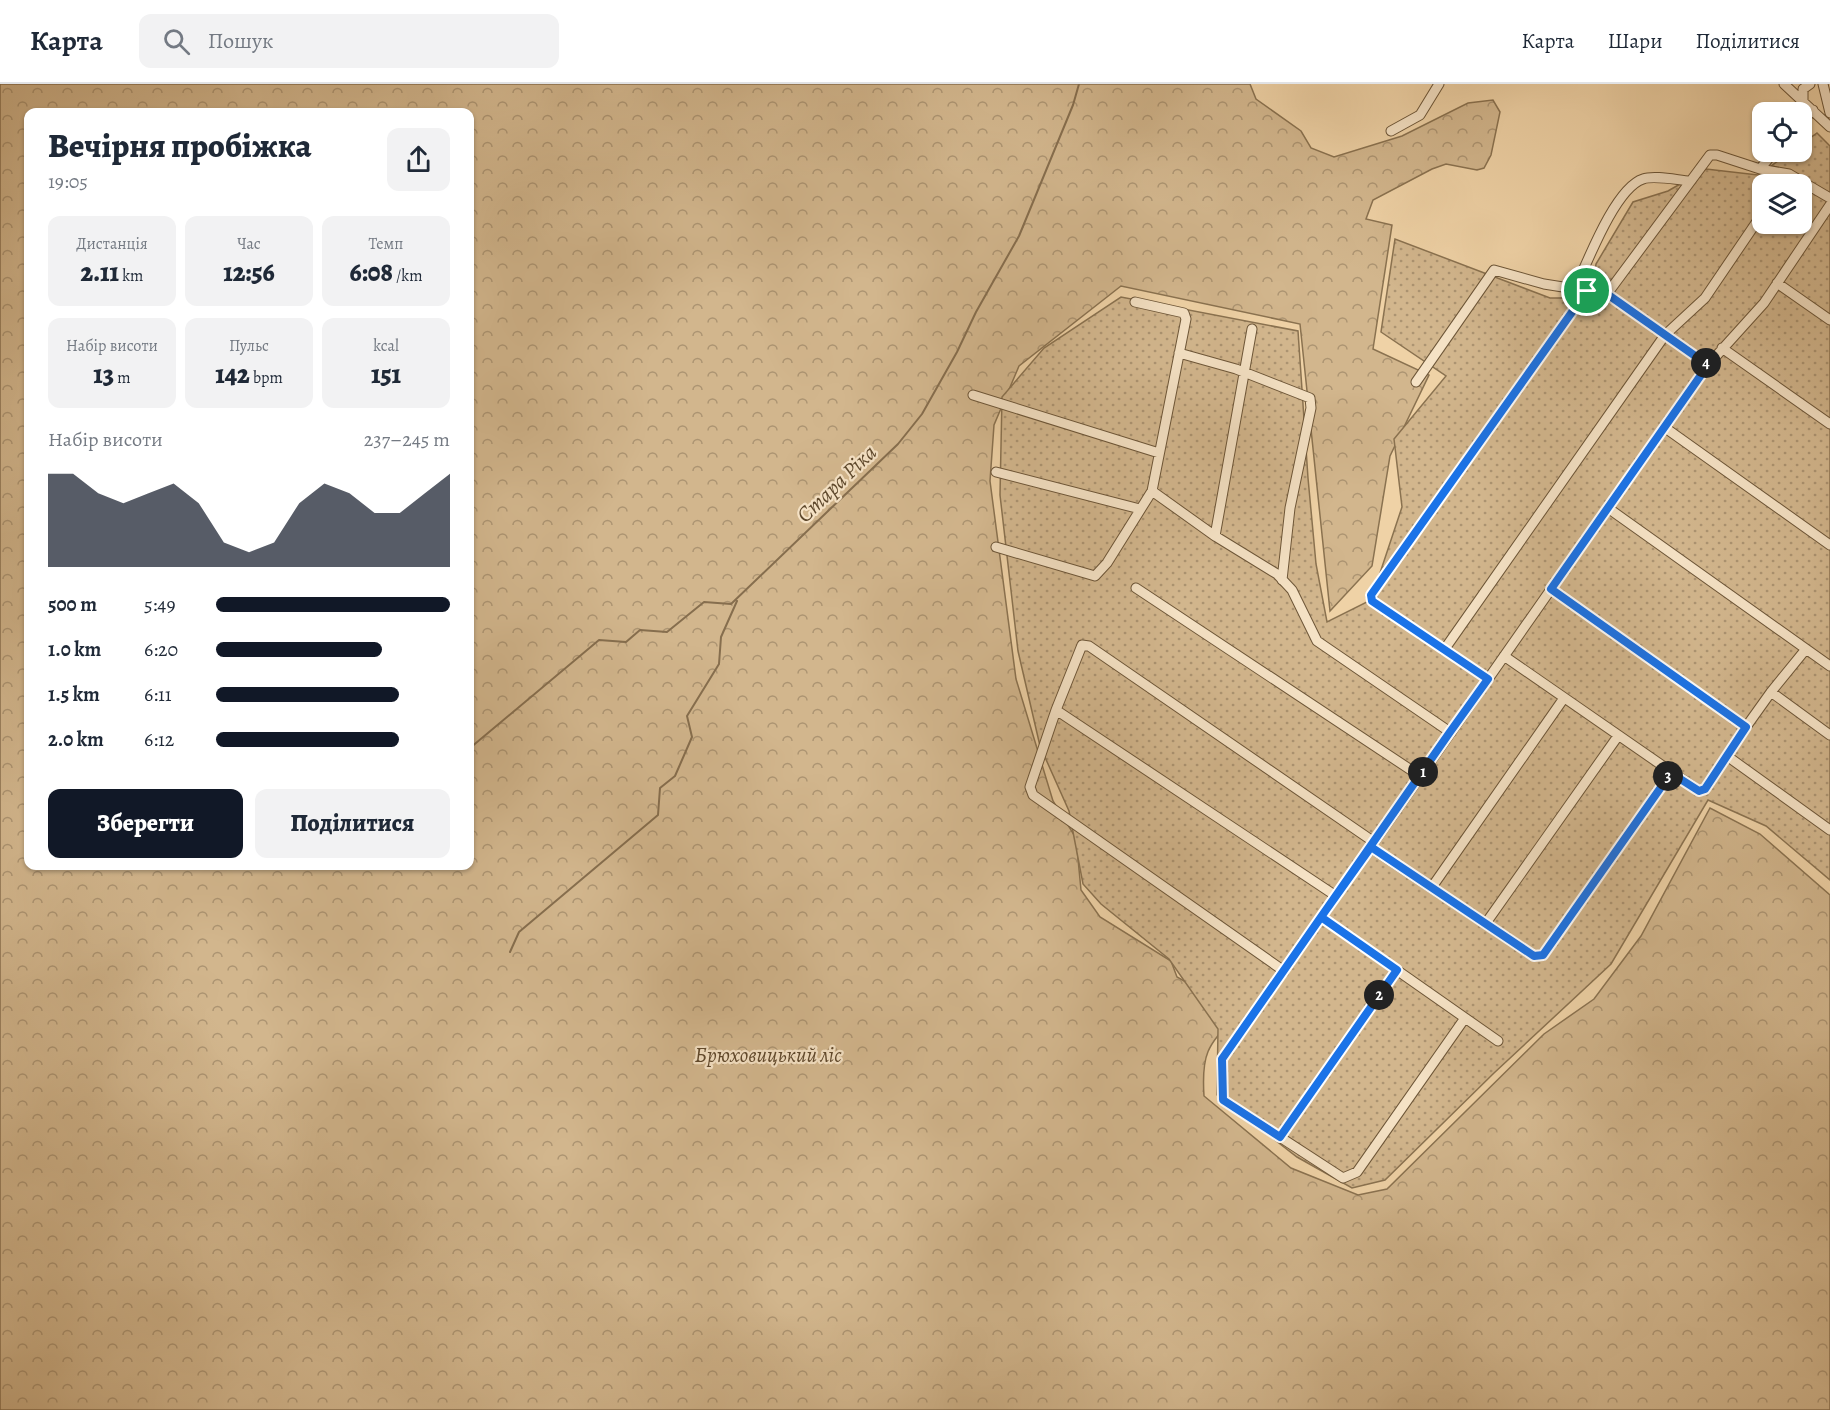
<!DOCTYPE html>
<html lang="uk">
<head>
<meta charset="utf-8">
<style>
  body { margin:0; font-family:Alegreya,serif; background:#f2f2f3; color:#1f2937; height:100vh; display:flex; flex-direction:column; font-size:22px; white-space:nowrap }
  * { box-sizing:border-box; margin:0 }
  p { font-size:20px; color:#747a83 }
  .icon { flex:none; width:33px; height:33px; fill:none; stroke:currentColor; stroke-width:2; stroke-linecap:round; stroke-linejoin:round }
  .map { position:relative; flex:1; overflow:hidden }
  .drawer { position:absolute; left:24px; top:24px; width:450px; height:762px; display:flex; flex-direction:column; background:#fff; border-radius:12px; box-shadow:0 2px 4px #0004 }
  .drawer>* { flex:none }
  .controls { position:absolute; left:1752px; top:18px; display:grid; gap:12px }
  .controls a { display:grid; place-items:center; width:60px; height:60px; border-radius:12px; background:#fff; box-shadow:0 2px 4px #0004; font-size:30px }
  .pin { position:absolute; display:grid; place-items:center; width:51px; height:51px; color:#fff; margin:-26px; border:3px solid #fff; border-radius:50%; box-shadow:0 2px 6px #0007 }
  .km { position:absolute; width:30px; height:30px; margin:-15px; border-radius:50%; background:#222; color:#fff; font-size:16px; line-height:30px; text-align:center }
  .round { display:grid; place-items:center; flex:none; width:63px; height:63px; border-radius:12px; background:#f2f2f3 }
  .head { display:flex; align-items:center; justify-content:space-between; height:102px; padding:0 24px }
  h1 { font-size:33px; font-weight:800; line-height:45px }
  .figures { display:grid; grid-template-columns:repeat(3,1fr); gap:9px; height:102px; padding:6px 24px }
  .figures div { display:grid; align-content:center; border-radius:12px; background:#f2f2f3; text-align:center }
  .figures b { font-size:26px; font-weight:800 }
  .figures small { font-size:16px; font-weight:400 }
  .figures p { font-size:16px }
  .chart { height:168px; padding:12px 24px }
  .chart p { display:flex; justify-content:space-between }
  .chart svg { width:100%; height:108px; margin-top:6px; fill:#111827; opacity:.7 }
  .primary-button { display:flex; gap:12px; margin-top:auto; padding:12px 24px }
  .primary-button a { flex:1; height:69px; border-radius:12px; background:#111827; color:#fff; font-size:24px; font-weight:800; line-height:69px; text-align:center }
  .primary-button a+a { background:#f2f2f3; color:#1f2937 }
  ul { padding:0 24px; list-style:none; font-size:20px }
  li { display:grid; grid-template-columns:96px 72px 1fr; align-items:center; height:45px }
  li i { height:15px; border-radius:8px; background:#111827 }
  header { display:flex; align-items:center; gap:36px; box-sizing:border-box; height:84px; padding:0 30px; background:#fff; border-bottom:2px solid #e0e1e3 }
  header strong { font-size:28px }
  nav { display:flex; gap:33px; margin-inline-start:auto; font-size:21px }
  .search { width:420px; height:54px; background:#f2f2f3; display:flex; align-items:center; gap:15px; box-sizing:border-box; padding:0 21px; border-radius:12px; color:#747a83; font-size:22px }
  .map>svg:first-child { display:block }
  .forest { fill:url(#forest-crowns); stroke:#8a7250; stroke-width:1.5; fill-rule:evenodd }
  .garden { fill:url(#garden-dots); stroke:#8a7250; stroke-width:1.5; fill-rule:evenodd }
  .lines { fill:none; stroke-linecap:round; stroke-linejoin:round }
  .stream { stroke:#866e4e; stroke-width:2 }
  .minor-casing { stroke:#6d5638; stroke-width:11 }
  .minor { stroke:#f5e2c5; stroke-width:9 }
  .route-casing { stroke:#fff; stroke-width:12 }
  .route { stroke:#1a73e8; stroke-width:8 }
  .labels { text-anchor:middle; stroke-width:4.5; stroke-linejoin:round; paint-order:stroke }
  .park-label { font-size:21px; font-style:italic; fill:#5f482c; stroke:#f5e2c5 }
  .water-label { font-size:22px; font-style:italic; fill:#5e482c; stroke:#f5e2c5 }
</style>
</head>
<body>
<header>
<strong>Карта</strong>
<div class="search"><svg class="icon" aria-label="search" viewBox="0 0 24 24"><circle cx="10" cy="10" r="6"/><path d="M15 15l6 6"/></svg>Пошук</div>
<nav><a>Карта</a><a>Шари</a><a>Поділитися</a></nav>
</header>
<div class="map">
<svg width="1830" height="1326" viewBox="0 0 1830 1326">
  <defs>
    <pattern id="forest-crowns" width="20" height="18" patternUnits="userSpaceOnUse" patternTransform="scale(1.5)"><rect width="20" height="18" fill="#d2b68d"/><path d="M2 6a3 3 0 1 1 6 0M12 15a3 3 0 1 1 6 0" fill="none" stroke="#ac9472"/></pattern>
    <pattern id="garden-dots" width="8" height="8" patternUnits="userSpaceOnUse" patternTransform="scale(1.5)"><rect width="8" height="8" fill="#d2b68d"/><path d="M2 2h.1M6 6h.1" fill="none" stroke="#ac9472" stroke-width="1.8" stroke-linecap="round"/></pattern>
  </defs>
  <rect width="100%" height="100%" fill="#efd2a6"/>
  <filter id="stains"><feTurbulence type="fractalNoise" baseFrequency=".00333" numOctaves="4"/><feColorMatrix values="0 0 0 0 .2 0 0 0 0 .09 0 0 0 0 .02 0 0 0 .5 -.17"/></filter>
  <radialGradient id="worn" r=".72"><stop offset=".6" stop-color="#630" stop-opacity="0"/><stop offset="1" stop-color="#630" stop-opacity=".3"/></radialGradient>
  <path class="forest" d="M0 0H1250L1256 15 1301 47 1311 64 1334 73 1402 52 1468 19 1493 16 1500 28 1491 71 1484 84 1477 86 1446 80 1432 85 1373 116 1366 135 1392 141 1373 265 1429 291 1390 372 1372 482 1330 527 1300 240 1121 202 1019 282 994 341 990 397 1016 595 1053 717 1076 754 1081 806 1100 833 1171 877 1177 893 1239 928C1209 961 1201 966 1204 1012L1291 1084 1358 1111 1387 1105 1544 950 1594 915 1641 852 1710 724 1760 750 1830 811V1326H0ZM28 28H470V782H28Z"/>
  <path class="garden" d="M1817 49 1830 62V796L1766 742 1708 716 1611 880 1494 989 1385 1096 1352 1104 1297 1073 1217 1011 1218 945 1169 875 1101 820 1083 800 1069 727 1040 662 1018 567 1000 411 1002 313 1044 264 1121 213 1298 247 1308 394 1316 480 1327 538 1371 516 1402 423 1394 355 1446 292 1381 248 1395 155 1550 214H1591L1596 180 1633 118 1668 107 1706 85 1758 91 1791 68H1802V60ZM1762 100H1802V140H1762Z"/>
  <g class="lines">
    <path class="stream" d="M470 664 599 556 626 558 640 546 667 548 704 518 731 520 898 360 922 330 957 268 976 228 1019 152 1073 21 1079 0
      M510 868 519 848 658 731 660 704 675 692 692 653 687 632 719 580 721 553 737 517"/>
    <g class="minor-casing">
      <path id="minor" d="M1784 0 1830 43
        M1823 0 1830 29
        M1803 16V5L1810 0
        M1802 37 1813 26
        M1391 47 1420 31 1439 0
        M1760 85 1774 68
        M1777 199 1830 236
        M1575 205C1587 179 1615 104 1643 95 1654 91 1677 96 1690 97
        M1607 210 1710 71H1717L1760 85 1789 90 1830 114
        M1135 218 1184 229 1186 235 1152 407 1215 452
        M1252 245 1215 452 1277 490 1292 506 1317 557 1450 648
        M1722 264 1830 340
        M1179 269 1236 285 1310 314 1311 324 1290 424 1282 496
        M1416 298 1494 186 1544 200 1607 210 1708 281
        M973 311 1159 369
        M1664 343 1830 461
        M996 388 1140 425
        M1608 424 1830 582
        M996 463 1095 492 1107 479 1152 407
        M1136 504 1420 692
        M1551 505 1746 643 1771 608 1806 565
        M1444 566 1665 251 1705 214 1762 130
        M1504 572 1699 707 1705 705 1746 643
        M1488 595 1372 517 1371 511 1587 207
        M1771 608 1830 651
        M1056 626 1336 812
        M1727 672 1830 746
        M1370 763 1534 872 1543 871 1671 689
        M1432 803 1564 614
        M1321 833 1498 957
        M1486 839 1618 652
        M1284 887 1033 711 1030 703 1056 626 1082 561 1089 562 1374 758
        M1465 934 1357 1088 1343 1094 1223 1016 1222 975 1708 281 1764 219 1830 121
        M1280 1053 1397 886"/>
    </g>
    <use href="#minor" class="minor"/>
  </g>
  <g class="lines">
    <g class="route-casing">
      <path id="route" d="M1587 207 1371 511 1372 517 1488 595 1450 648 1222 975 1223 1016 1280 1053 1397 886 1321 833 1371 763 1534 872 1543 871 1671 689 1699 707 1705 705 1746 643 1551 505 1708 281 1607 210 1587 207"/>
    </g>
    <use href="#route" class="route"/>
  </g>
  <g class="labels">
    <g class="park-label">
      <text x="768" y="978">Брюховицький ліс</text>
    </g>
    <g class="water-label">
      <text transform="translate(836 399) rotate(-44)" y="8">Стара Ріка</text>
    </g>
  </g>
  <rect width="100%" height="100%" filter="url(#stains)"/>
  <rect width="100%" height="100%" fill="url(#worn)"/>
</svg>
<div class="controls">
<a><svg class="icon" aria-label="locate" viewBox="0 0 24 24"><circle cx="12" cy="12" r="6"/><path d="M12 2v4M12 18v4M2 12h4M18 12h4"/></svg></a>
<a><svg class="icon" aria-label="layers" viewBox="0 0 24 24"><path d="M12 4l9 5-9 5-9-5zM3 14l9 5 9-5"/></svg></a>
</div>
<div class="pin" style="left:1587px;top:207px;background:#1e9e55"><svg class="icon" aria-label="arrive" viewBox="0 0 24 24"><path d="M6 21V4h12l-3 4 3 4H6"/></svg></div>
<b class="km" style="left:1423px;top:688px">1</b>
<b class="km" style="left:1379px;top:911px">2</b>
<b class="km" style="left:1668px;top:692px">3</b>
<b class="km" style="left:1706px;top:279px">4</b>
<section class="drawer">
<div class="head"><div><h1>Вечірня пробіжка</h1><p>19:05</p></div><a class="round"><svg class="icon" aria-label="share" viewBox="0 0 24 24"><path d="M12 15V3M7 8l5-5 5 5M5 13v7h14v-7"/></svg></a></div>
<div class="figures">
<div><p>Дистанція</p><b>2.11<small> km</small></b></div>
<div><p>Час</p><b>12:56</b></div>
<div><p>Темп</p><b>6:08<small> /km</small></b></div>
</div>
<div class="figures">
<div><p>Набір висоти</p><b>13<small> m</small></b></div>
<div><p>Пульс</p><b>142<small> bpm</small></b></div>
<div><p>kcal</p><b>151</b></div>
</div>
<div class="chart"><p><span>Набір висоти</span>237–245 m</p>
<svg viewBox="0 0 160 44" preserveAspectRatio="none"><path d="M0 44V6L10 6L20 14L30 18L40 14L50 10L60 18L70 34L80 38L90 34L100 18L110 10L120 14L130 22L140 22L150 14L160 6V44z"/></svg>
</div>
<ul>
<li><b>500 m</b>5:49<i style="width:100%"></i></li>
<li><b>1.0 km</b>6:20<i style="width:71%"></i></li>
<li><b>1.5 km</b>6:11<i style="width:78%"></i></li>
<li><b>2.0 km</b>6:12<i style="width:78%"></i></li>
</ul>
<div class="primary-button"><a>Зберегти</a><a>Поділитися</a></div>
</section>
</div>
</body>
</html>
